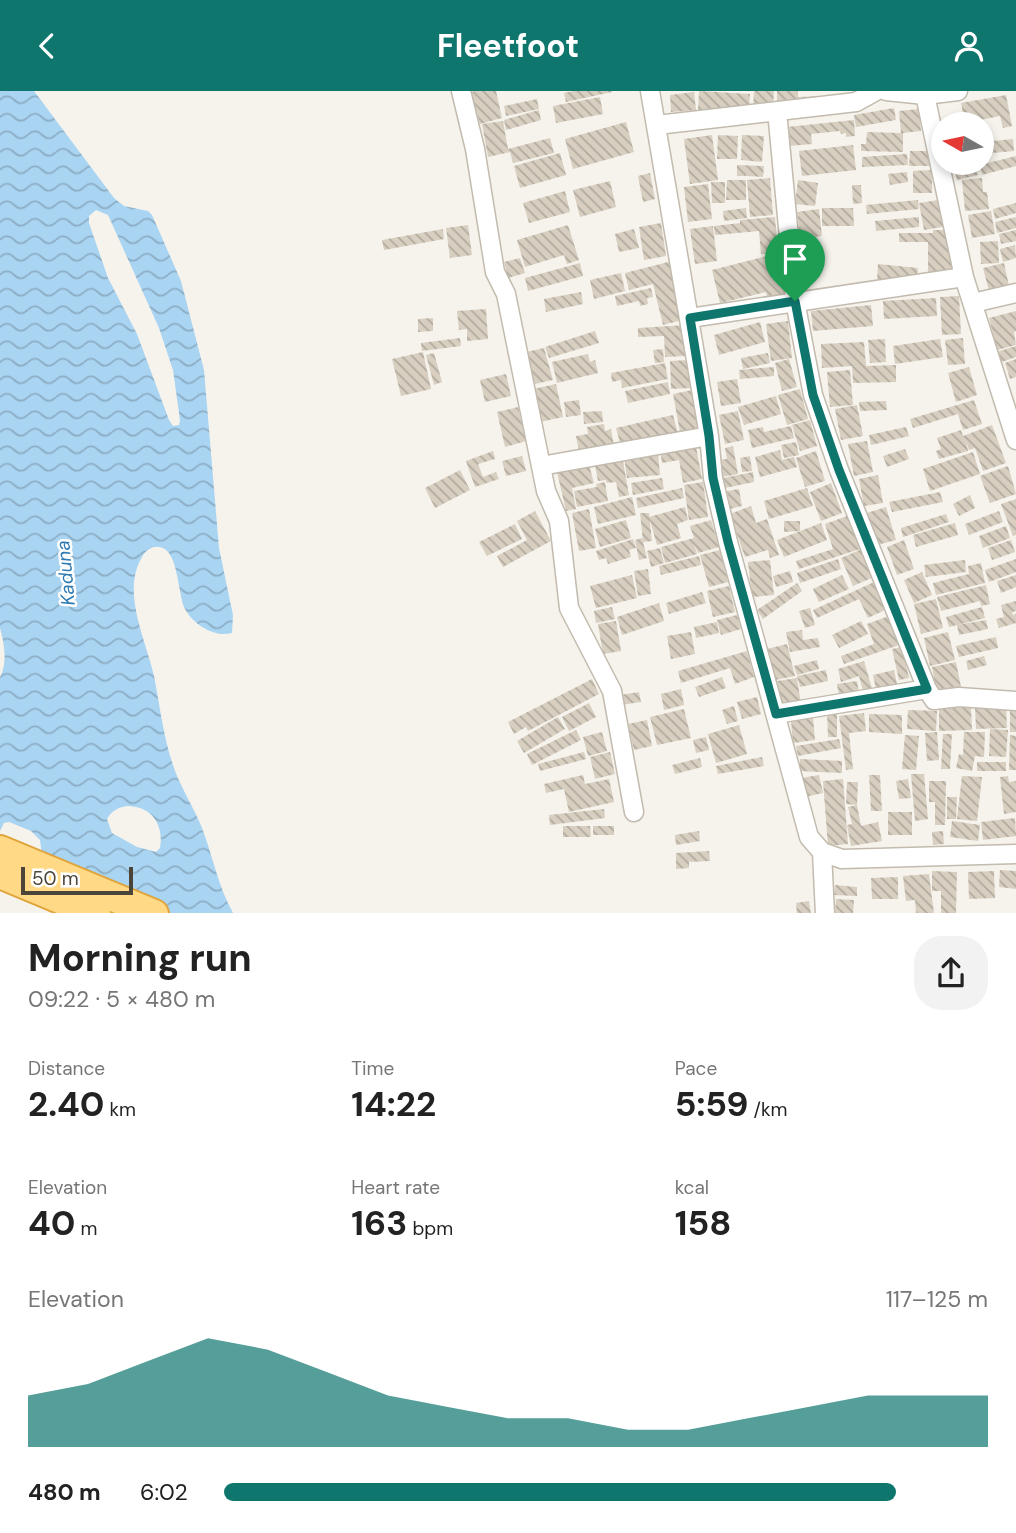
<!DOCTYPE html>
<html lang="en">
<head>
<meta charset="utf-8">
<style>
  body { margin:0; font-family:"DM Sans",sans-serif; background:#f2f2f2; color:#222; height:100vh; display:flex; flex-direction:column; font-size:26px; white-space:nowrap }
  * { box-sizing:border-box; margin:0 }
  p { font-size:23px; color:#767676 }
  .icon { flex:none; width:38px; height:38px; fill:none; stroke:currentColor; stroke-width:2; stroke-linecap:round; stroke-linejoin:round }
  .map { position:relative; height:822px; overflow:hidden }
  .side { display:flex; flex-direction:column; background:#fff; flex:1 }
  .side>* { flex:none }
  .needle { width:46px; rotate:279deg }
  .tools { position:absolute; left:931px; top:21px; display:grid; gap:14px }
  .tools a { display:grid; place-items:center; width:63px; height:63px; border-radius:50%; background:#fff; box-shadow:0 4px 10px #0003; font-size:35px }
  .scale { position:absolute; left:21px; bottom:18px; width:112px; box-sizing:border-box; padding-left:7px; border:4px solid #4b4439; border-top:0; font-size:19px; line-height:24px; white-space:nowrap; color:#4b4439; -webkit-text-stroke:5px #fff; paint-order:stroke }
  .pin { position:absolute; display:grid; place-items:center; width:60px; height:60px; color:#fff; margin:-72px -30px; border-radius:50% 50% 50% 0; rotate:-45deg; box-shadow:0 0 7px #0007 }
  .pin .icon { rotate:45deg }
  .round { display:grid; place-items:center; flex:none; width:74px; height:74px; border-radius:28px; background:#f2f2f2 }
  .head { display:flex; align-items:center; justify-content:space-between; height:119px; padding:0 28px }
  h1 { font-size:38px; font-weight:700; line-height:52px }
  .metrics { display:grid; grid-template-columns:repeat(3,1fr); gap:10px; height:119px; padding:7px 28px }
  .metrics div { display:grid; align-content:center }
  .metrics b { font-size:35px; font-weight:700 }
  .metrics small { font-size:19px; font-weight:400 }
  .metrics p { font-size:19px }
  .chart { height:196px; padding:14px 28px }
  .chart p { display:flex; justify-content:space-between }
  .chart svg { width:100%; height:126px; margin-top:7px; fill:#0f766e; opacity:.7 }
  ul { padding:0 28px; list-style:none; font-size:23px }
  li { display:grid; grid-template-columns:112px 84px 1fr; align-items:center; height:52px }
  li i { height:18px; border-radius:9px; background:#0f766e }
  header { display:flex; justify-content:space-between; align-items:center; height:91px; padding:0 28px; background:#0f766e; color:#fff; font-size:32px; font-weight:700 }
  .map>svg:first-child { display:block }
  .water { fill:url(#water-waves); fill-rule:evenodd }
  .building { fill:url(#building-back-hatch) }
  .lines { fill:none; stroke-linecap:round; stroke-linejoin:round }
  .minor-casing { stroke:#c2bbae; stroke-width:21 }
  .trunk-casing { stroke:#e0a43c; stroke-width:32 }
  .minor { stroke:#fff; stroke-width:18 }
  .trunk { stroke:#ffd985; stroke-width:28 }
  .route-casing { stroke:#fff; stroke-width:14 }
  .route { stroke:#0f766e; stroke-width:9 }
  .labels { text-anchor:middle; stroke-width:5; stroke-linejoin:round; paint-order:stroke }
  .water-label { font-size:19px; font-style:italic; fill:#2e7ab2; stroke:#fff }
</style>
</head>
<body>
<header><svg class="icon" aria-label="back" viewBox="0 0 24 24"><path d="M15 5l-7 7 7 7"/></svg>Fleetfoot<svg class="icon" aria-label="person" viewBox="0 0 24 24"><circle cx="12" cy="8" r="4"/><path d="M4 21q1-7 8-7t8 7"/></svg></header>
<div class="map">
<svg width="1016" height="823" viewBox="0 0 1016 823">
  <defs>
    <pattern id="water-waves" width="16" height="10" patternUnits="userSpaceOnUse" patternTransform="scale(1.75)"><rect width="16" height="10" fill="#a9d4f2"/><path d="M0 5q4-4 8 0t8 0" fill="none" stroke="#8caec5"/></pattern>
    <pattern id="building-back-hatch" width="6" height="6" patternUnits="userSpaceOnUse" patternTransform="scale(1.75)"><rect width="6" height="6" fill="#d8cfc1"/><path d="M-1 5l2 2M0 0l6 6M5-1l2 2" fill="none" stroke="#b1aa9e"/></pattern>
  </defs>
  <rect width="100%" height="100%" fill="#f6f3ec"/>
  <path class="water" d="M0 0H34L114 107 124 115 148 120 152 124 181 190 204 279 219 457 233 524 232 542C214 547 192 533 184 516 178 502 178 457 159 456 152 455 145 460 142 466 121 501 146 549 154 585 160 615 163 645 173 674 180 696 194 716 202 737 213 766 218 795 233 822H53L47 803 40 749 31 740 9 731 4 732 0 740V586C8 571 4 552 0 537ZM96 119 108 124 159 237 173 279 180 329 179 334 173 335 169 329 137 243 108 187 89 132V125ZM127 715C152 715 164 734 160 757L156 761 137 756 112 742 107 728C112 719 118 717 127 715Z"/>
  <path class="building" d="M475 0H496L502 27 480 33 471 1Z
    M573 0H612V1L566 11 564 2Z
    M699 0 750 3 749 21 698 19Z
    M754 0H774L773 19 753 17Z
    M777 0H798V6L822 5V16L777 18Z
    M694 1 696 19 671 21 670 4Z
    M1006 4 1012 35 1003 37 1000 25 965 32 961 12Z
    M600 6 603 23 556 32 553 15Z
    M537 8 539 18 506 25 504 15Z
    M894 17 896 29 856 36 854 24Z
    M919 18 921 40 903 42V61L861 60V53H866L867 41 901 42 899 20Z
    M539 19 541 29 506 39 504 29Z
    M854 29 855 45 846 46V42L841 43 840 40 811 43 812 53 789 55 787 36Z
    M503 30 508 58 550 47 554 62 513 72 510 61 488 66 482 33Z
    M626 31 634 61 573 78 565 48Z
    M712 44 718 89 690 93 684 48Z
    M718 44 738 45 737 68H717Z
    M742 44 764 45 762 71 741 69Z
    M1013 48 1014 60 982 63V51Z
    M853 54 856 79 802 85 799 60Z
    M910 60H933V75H909Z
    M560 62 566 84 520 97 514 75Z
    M907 63 908 74 862 76V66Z
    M1016 65V75L982 84 980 74Z
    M953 72H975L978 84 957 89Z
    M737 74 764 75 763 86 747 85V83L746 85H737Z
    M932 79V102H913V80Z
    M907 81 908 91 890 94 888 83Z
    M650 82 655 108 643 111 638 85Z
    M770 87 773 124 750 126 747 89Z
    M982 87 983 101H987L989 118 965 120 962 89Z
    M727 89H746V109H726Z
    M798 89 818 92 815 115 795 113Z
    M610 90 616 116 580 126 573 99Z
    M711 91H725V112H712Z
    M708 93 712 128 688 131 684 96Z
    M852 94H861L862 112 853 113Z
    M565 100 570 121 529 132 523 112Z
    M918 109 919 118 867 123 866 114Z
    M938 109 941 125 947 124 949 135 924 139 919 112Z
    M1016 112V122L995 128 993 118Z
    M746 117 747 127 724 130 723 120Z
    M822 117H853L854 135H822Z
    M819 118 822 145 800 148 797 121Z
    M991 120 995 143 972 147 968 124Z
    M775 126 778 162 761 163 759 140 715 144 714 135 740 132V129Z
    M919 126V136L876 140 875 130Z
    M1016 126V137L997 142 995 131Z
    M661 132 666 165 644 169 639 136Z
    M468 134 472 164 450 167 446 137Z
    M568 134 579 169 567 173 564 164 525 176 517 149Z
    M713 135 717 170 695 173 690 138Z
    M443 138 444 148 384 159 382 149Z
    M634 138 639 157 619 161 615 143Z
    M933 139H953V183H928V151H899V142H933Z
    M1016 139V150L1001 153 999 143Z
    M998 150 999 172 981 173 980 151Z
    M1015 154 1016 167 1003 171 1000 158Z
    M779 162 790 206 768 211 766 201 720 212 712 179Z
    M520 167 525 182 508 187 504 171Z
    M672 170 686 228 663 234 653 193 629 199 625 182Z
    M580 172 583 185 528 200 525 187Z
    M1004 172 1009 195 989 200 983 177Z
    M878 173 918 177 916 193 877 190Z
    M621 182 625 200 594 208 590 189Z
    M651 197 653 206 647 207 648 213 640 215 639 210 617 215 615 205Z
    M581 201 583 213 546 221 544 208Z
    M959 205 961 243 942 244 940 206Z
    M936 207 937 225 884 228 883 210Z
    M871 214 873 235 813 240 811 220Z
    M486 218 488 248 467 250V238L459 239 457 220Z
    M1016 220V240L1014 241 1016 254 997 259 989 227Z
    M433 227V240L418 241V228Z
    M788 230 792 267 771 270 766 233Z
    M760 231 765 251 719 264 714 244Z
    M686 234 687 265 665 266 664 245 638 246V237Z
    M595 240 599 252 549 267 545 256Z
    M460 247 461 255 422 260 421 252Z
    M963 247 965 273 948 274 945 249Z
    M885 248 886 271 870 272 868 249Z
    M940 248 943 266 895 273 893 255Z
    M864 251 866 275 896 274V291L853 292 852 275 822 277 821 253Z
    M1016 255V266L996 273 993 262Z
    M544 257 553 289 535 293 526 261Z
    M663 258 664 271 655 272 653 259Z
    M423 261 431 298 401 305 392 268Z
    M434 262 442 291 434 294 426 264Z
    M768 262 770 272 743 278 741 267Z
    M588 263 590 271 595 269 598 282 557 292 552 271Z
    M789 268 797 296 782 300 775 272Z
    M1016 268V286L1010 288 1005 272Z
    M689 269 691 297 671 298 670 270Z
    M665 272 668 288 622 297 621 289 612 291 611 282Z
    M774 276V285L740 288 739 279Z
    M969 276 977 304 956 311 948 282Z
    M850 279 853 314 830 316 827 281Z
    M506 283 511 305 485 311 480 289Z
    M737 288 741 312 721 315 717 291Z
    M668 291 670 303 628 312 625 300Z
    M556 293 563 326 540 331 533 298Z
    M800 298 808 328 787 334 778 304Z
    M692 299 700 337 680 341 673 303Z
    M776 305 781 323 744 334 738 316Z
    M579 309 581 324 566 326 564 311Z
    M974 309 982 333 963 339 958 323 913 337 910 328Z
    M886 310 887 319 860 320 859 311Z
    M857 314 863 345 841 349 835 318Z
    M518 316 526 350 505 356 497 321Z
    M602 320 603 331 584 333 583 321Z
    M738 320 744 349 725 353 719 324Z
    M673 324 678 343 621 356 616 337Z
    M810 329 817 355 800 360 792 334Z
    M604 333 605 340 611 338 614 355 579 361 576 345 588 343 587 336Z
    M992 334 1006 372 983 380 975 357 969 359 966 350 968 360 939 368 936 360 941 358 937 347 961 339 963 345Z
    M791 335 794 347 752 357 748 339 763 336 764 341Z
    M906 336 909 345 871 354 869 344Z
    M695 350 702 388 683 392 679 369 662 372 660 358Z
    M867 350 873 381 854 385 848 353Z
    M796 351 799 364 784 367 781 354Z
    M733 355 738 383 722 386 719 369 727 368 725 357Z
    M905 358 909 368 887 376 883 365Z
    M780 359 782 369 794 366 797 376 760 386 755 366Z
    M493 360 495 368 478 373 483 386 496 381 499 388 475 396 466 370Z
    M816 360 825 390 805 396 796 367Z
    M973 361 980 383 930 400 923 378Z
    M658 362 660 384 627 387 624 365Z
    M522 365 526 380 506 385 502 370Z
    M750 365 752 380 742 381 740 367Z
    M623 370 629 404 619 406 616 391 607 392 606 389 598 390 595 375Z
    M589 374 594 392 572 397 576 418 566 420 557 381Z
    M1008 375 1016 403 990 412 980 385Z
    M460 379 470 399 435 417 425 397Z
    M753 381 754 391 725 397 723 387Z
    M878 384 883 412 864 415 859 388Z
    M662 387 664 398 633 404 631 392Z
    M605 391 608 410 577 416 574 400 597 396 596 393Z
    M703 391 708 426 689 429 684 394Z
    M831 392 842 422 821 430 810 401Z
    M682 397 684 407 638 417 636 407Z
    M807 397 813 415 769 428 764 410Z
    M739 398 742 415 730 418 727 400Z
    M940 401 943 411 892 421 889 411Z
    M970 404 975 417 959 425 953 413Z
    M632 406 636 424 598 433 594 416Z
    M1016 408V444L1013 445 1001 413Z
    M751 415 756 432 767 428 779 464 770 467 768 459 745 466 730 423Z
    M685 416 688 429 677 433 681 447 657 454 649 426Z
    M886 416 896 449 877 454 867 422Z
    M589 418 596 457 579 460 572 422Z
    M535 420 551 450 503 476 497 465 527 449 517 430Z
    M999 420 1003 431 969 444 965 433Z
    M640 422H649L652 450 643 451Z
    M946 423 949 431 903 446 901 437Z
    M850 424 860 458 799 478 796 470 833 458 825 433Z
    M626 429 631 447 600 456 595 438Z
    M711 429 719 456 698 462 694 453 697 463 665 472 661 456 694 447 690 435Z
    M784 430H800V440L784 441Z
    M821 432 827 449 784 466 777 449Z
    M955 432 958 444 916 456 913 444Z
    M515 433 522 448 487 465 479 451Z
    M1006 435 1010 447 983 457 979 445Z
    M642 447 647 467 639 469 635 449Z
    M633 448 636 457 629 459 631 466 608 473 606 467 599 469 596 460Z
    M904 449 914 478 897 484 887 456Z
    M1011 449 1015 461 992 469 988 457Z
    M660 457 664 472 651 476 647 460Z
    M862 458 874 486 853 495 841 467Z
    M720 459 728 491 709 496 700 464Z
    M699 465 701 474 661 484 659 475Z
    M838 468 841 478 800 492 797 482Z
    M1016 468V481L989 491 985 479Z
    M770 469 774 504 752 506 748 471Z
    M965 469 966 481 926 486 924 474Z
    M981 472 985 492 936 504 933 492 969 483 968 475Z
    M648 478 651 503 638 505 634 480Z
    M790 480 793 491 776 496 773 485Z
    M922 481 932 504 914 512 904 489Z
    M632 484 637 507 596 517 590 495Z
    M842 484 849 498 819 511 813 498Z
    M1016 484V496L1001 502 997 490Z
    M874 491 887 518 868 527 859 508 817 527 813 519Z
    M797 492 802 500 763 528 757 519Z
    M986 494 990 513 981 515 980 510 941 520 937 506Z
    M729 495 735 521 713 526 707 500Z
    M702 501 706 512 669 523 666 512Z
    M936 508 943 537 921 543 914 513Z
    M1016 510V520L1012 521 1013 524 1016 523V532L999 537 996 528 1004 526 1001 514Z
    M659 512 664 530 622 544 617 526Z
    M612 516 615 528 596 532 594 520Z
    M982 516 985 527 949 536 946 526Z
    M810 517 815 534 805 537 799 520Z
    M737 524 741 538 721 544 717 529Z
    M889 525 899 554 844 573 841 565 874 553 867 533Z
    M986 529 988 538 959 544 957 534Z
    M616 530 621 560 603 563 598 533Z
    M861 530 868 543 839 557 832 544Z
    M717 531 719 542 696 547 694 536Z
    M802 539 803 549 818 547 820 556 790 561 786 541Z
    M691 541 695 563 671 568 667 545Z
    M948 541 955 569 930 575 924 547Z
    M996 546 998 557 959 566 956 555Z
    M787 553 795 585 775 589 767 558Z
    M902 556 909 587 899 589 892 558Z
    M747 560 754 586 735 593 730 577 681 592 678 580Z
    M984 565 987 574 968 579 966 570Z
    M817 569 819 578 797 584 794 575Z
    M864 570 873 601 864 604 859 585 841 591 838 578Z
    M956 571 962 601 937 605 932 576Z
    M826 579 828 590 800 596 797 585Z
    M894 579 898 598 877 603 873 584Z
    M722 586 726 597 699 606 695 596Z
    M797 587 801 613 780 616 777 590Z
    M592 588 599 603 528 640 526 636 514 643 508 631Z
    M857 590 860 608 840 610 837 593Z
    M681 598 684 614 664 619 661 603Z
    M639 601 641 611 621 614 620 604Z
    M757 606 761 623 742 628 737 611Z
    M589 612 596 626 569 640 562 626Z
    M734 615 738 630 727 633 722 619Z
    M971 616 972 639 939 640V617Z
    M1006 616 1007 637 976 638 975 617Z
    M684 618 691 647 657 654 650 626Z
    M1010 618H1016V641H1010Z
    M908 619 937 620 936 640 907 638Z
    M827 621H837V646H828Z
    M864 622 866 640 849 642 853 678 846 679 839 625Z
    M869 623 902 624V643L869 641Z
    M558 626 565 638 524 662 517 650Z
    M813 627 815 649 793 652 791 630Z
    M647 629 652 655 634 659 628 633Z
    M739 634 747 663 716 672 708 643Z
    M990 638 1008 639 1006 666 989 665Z
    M576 639 581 649 532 674 527 663Z
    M602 641 607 660 588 665 583 646Z
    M937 641 939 669 927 670 925 642Z
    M964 641H985L984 666 975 665 972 680 956 677 959 663 963 664Z
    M943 643H952L950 678H941Z
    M905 644 919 645 916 679 902 678Z
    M1010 644 1016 645V679H1009Z
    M706 646 709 659 696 662 693 649Z
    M839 648 841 657 798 665 796 655Z
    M584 661 586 668 540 680 538 673Z
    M610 661 615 683 595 688 590 666Z
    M762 666 764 675 718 683 716 675Z
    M700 667 702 676 675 683 672 674Z
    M800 668 842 670V682L799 680Z
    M977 671H1006V680H977Z
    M911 683H924L928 728 915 730Z
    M583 684 585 693 609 688 614 711 569 721 564 698 546 702 544 693Z
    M819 684 823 702 805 706 801 687Z
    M869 684H880L882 720H871Z
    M962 685 982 686 977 730 957 728Z
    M1008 685 1009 691 1016 690V721L1004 723 1000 686Z
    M843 688 848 753 828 755 823 690Z
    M908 688 911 707 899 708 896 690Z
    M929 690H946L945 734H935V711H929Z
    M847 691H858L857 714 846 713Z
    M947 706H957L956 728H947Z
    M857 714 861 735 878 731 882 750 851 755 847 734 852 733 848 716Z
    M604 718 605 727 550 734 549 724Z
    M888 721H912V744H888Z
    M1015 727 1016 745 983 749 981 731Z
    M952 730 980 734 978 750 950 746Z
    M563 735H590L591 746H563Z
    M593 735H614V744H593Z
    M699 740 700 750 676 754 675 744Z
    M943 740 944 753 933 754 932 741Z
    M709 760 710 770 689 771V777L676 778V762Z
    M1000 779 1016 780V798L999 796Z
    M932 780 957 781 956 823H941V800H932Z
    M994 780 995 807 969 808 968 781Z
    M929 783 934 823H916L915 809 906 810 903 785Z
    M898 786V808H872L871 787Z
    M835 794 857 796V805L834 804Z
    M836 808 854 809 853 823H835Z
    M809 810 811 823H797L796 812Z"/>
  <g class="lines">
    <g class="minor-casing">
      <path id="minor" d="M461 0 475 58 495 181 506 203 546 400 559 430 569 517 612 600 634 721
        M650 0 709 345 713 387 728 451 809 746 822 761 842 768 1016 763
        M886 0 925 4 958 0
        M925 4 964 186 1016 349
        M777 20 795 210 813 304 839 379 927 598 934 609 959 606 1016 610
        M657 34 856 11 876 0
        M973 212 1016 202
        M690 227 964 186
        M541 375 709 345
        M776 623 927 598
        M822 761 825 823"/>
    </g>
    <g class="trunk-casing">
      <path id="trunk" d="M0 759 154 823
        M0 783 96 823"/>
    </g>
    <use href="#minor" class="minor"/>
    <use href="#trunk" class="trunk"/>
  </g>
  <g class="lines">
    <g class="route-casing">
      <path id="route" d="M795 210 813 304 839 379 927 598 776 623 728 451 713 387 709 345 690 227Z"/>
    </g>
    <use href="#route" class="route"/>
  </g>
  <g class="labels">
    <g class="water-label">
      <text transform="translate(65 482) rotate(-95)" y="7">Kaduna</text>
    </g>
  </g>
</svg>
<div class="tools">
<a><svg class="needle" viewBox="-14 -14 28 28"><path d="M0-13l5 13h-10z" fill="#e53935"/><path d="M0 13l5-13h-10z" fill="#767676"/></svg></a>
</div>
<div class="scale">50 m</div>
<div class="pin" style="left:795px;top:210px;background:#1e9e55"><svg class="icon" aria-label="arrive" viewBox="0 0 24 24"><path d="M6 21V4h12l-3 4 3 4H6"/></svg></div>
</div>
<section class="side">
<div class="head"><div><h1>Morning run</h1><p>09:22 · 5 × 480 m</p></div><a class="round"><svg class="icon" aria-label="share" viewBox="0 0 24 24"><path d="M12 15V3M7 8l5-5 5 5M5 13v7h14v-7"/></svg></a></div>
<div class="metrics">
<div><p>Distance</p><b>2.40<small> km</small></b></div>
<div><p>Time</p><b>14:22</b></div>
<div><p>Pace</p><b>5:59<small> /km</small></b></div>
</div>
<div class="metrics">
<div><p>Elevation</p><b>40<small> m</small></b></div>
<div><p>Heart rate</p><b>163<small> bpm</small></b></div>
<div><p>kcal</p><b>158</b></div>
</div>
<div class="chart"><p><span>Elevation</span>117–125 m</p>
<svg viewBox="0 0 160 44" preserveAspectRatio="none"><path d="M0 44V26L10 22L20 14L30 6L40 10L50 18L60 26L70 30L80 34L90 34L100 38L110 38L120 34L130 30L140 26L150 26L160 26V44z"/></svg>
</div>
<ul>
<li><b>480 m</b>6:02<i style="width:88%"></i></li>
</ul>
</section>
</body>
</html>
